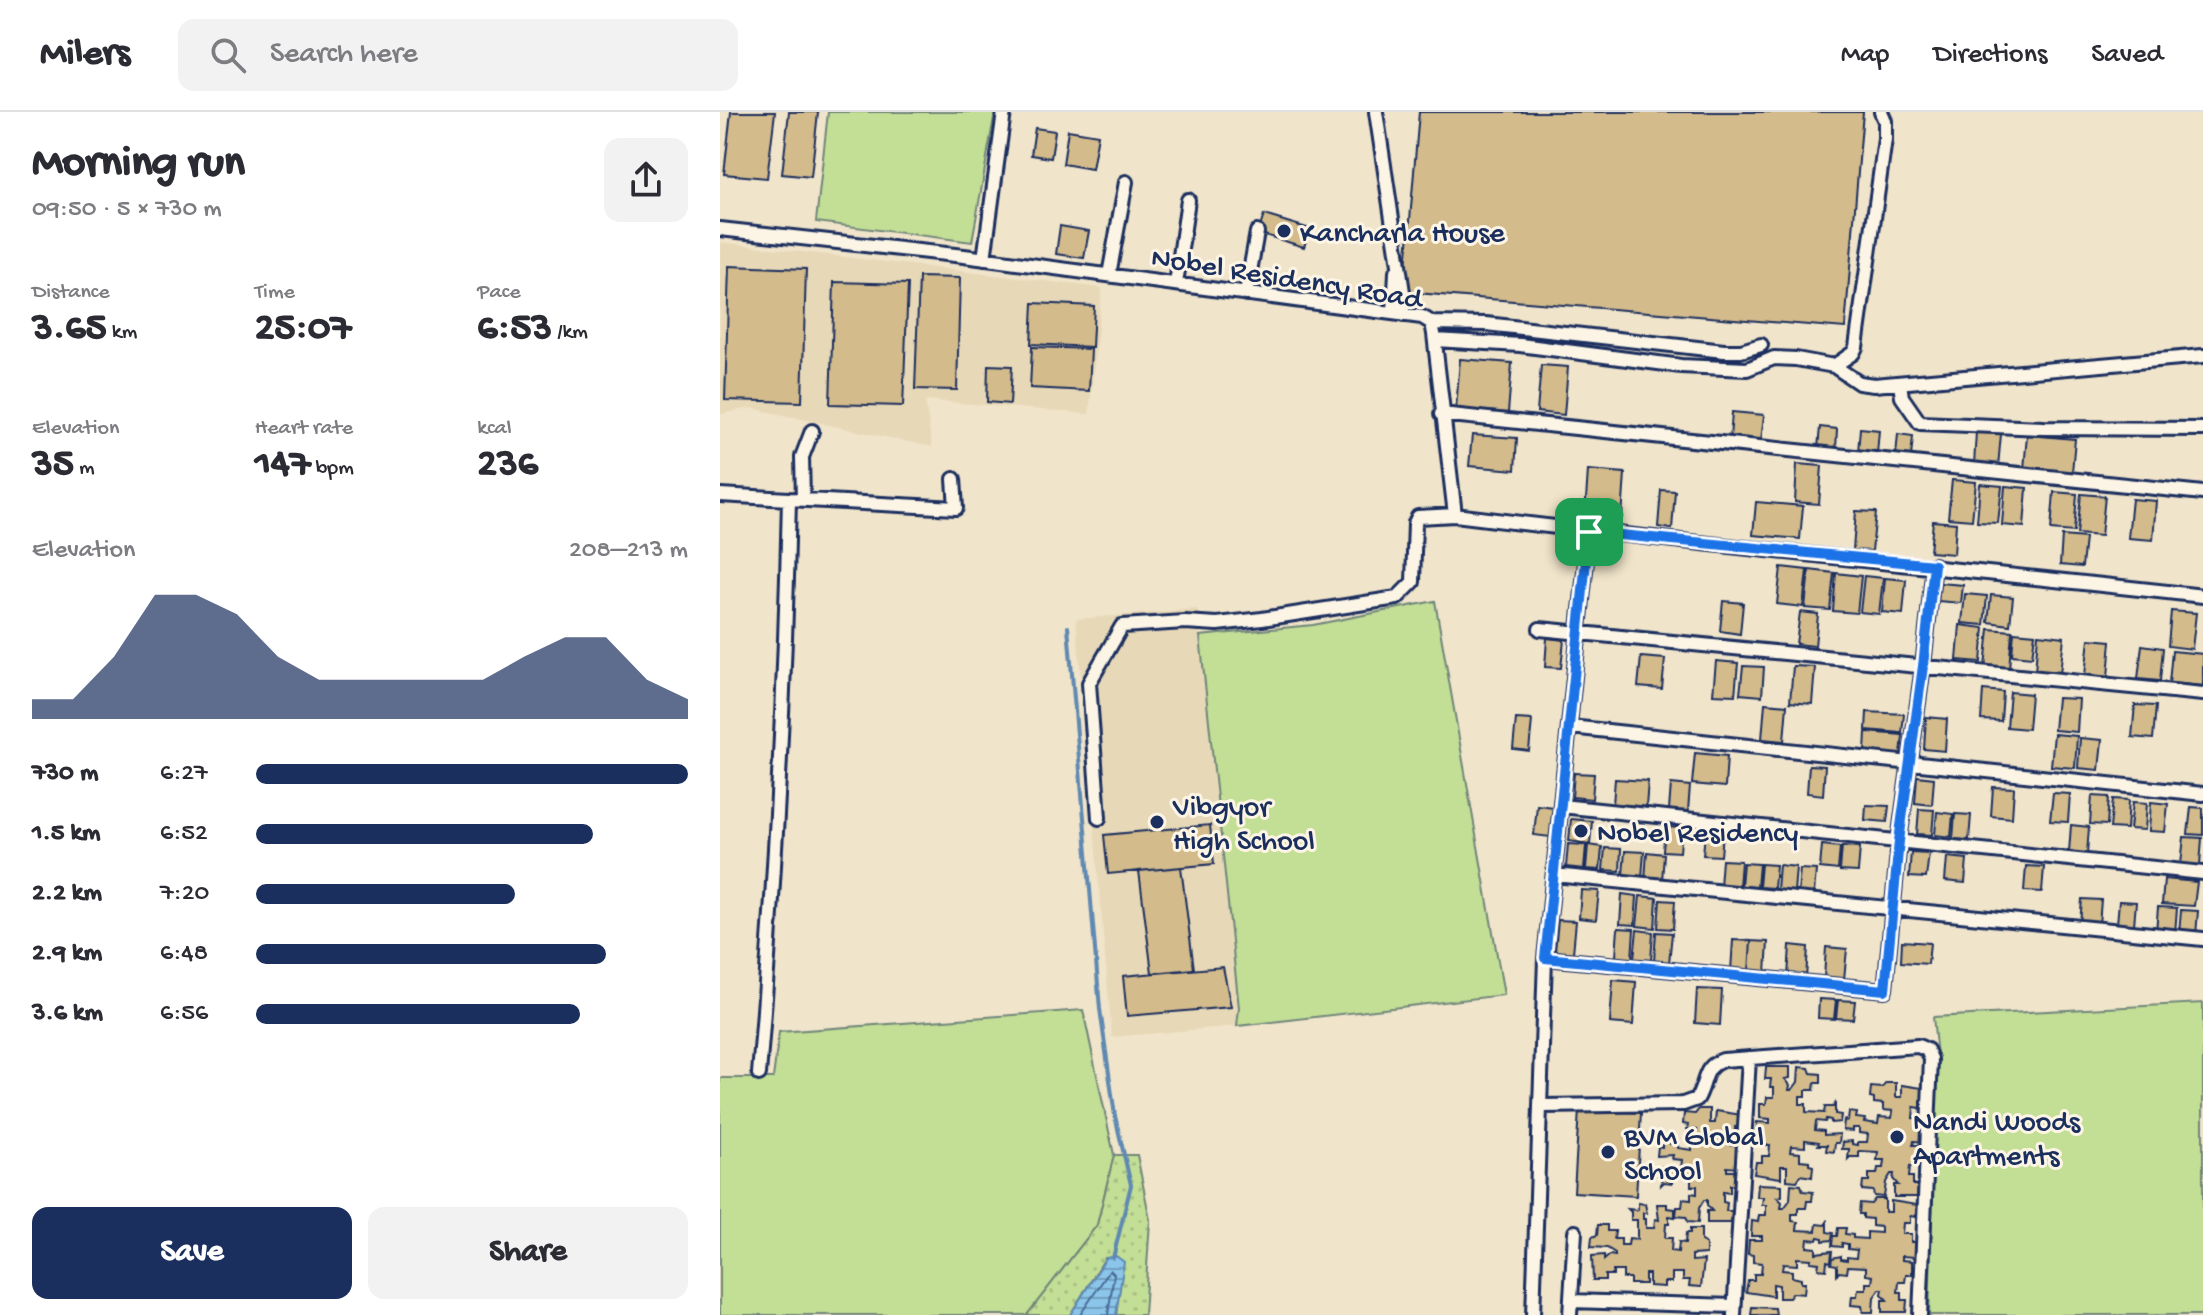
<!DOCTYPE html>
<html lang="en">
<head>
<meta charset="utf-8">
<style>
  body { margin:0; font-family:"Gochi Hand",sans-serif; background:#f2f2f3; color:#2b2b33; height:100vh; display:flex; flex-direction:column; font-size:30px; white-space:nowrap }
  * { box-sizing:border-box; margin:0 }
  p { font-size:26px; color:#7c7c81 }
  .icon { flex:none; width:44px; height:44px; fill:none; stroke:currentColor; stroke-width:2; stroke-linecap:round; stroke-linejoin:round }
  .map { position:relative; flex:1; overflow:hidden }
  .drawer { display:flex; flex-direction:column; background:#fff; width:720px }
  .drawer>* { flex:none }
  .pin { position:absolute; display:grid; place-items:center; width:68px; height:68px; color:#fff; margin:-34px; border-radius:16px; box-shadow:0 4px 12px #0006 }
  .round { display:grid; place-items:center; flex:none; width:84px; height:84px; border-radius:16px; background:#f2f2f3 }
  .head { display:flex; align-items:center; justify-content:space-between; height:136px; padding:0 32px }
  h1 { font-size:44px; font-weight:800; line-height:60px }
  .stats { display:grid; grid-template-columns:repeat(3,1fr); gap:12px; height:136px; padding:8px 32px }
  .stats div { display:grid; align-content:center }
  .stats b { font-size:40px; font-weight:800 }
  .stats small { font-size:22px; font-weight:400 }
  .stats p { font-size:22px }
  .chart { height:224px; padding:16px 32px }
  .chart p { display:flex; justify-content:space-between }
  .chart svg { width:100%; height:144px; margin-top:8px; fill:#1b2f5e; opacity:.7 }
  .button { display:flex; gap:16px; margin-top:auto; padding:16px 32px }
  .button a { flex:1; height:92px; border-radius:16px; background:#1b2f5e; color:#fff; font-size:32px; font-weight:800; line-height:92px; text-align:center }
  .button a+a { background:#f2f2f3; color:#2b2b33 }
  ul { padding:0 32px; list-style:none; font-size:26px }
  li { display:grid; grid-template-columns:128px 96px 1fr; align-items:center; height:60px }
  li i { height:20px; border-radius:10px; background:#1b2f5e }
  header { display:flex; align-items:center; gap:48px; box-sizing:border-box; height:112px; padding:0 40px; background:#fff; border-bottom:2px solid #e1e1e2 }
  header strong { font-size:38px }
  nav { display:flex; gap:44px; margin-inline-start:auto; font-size:28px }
  .search { width:560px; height:72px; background:#f2f2f3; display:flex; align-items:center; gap:20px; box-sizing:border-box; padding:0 28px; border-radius:16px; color:#7c7c81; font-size:30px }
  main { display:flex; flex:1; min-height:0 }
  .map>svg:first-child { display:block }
  .built { fill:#e7d8b7 }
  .grass { fill:#c3de95; stroke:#6f867a; stroke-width:2 }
  .park { fill:url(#park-dots); stroke:#6f867a; stroke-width:2 }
  .water { fill:url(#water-rules); stroke:#5e89b2; stroke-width:2 }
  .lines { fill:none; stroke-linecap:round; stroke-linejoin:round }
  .shore { stroke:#486b96; stroke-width:2 }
  .stream { stroke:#5e89b2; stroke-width:4 }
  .building { fill:#d3bb8b; stroke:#1b2f5e; stroke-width:2 }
  .street-casing { stroke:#1b2f5e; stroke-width:18 }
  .street { stroke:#fcf5e5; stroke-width:12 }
  .route-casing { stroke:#fff; stroke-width:16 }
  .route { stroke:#1a73e8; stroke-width:10 }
  .poi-dot { fill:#1b2f5e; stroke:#fcf5e5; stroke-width:3 }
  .labels { text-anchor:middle; stroke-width:6; stroke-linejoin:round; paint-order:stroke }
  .poi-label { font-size:30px; fill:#1b2f5e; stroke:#fcf5e5; text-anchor:start }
  .street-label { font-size:30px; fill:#1b2f5e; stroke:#fcf5e5 }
</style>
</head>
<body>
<header>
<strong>Milers</strong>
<div class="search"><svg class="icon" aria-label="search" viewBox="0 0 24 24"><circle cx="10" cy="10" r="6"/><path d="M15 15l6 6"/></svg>Search here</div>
<nav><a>Map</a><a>Directions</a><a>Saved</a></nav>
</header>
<main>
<section class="drawer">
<div class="head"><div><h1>Morning run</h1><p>09:50 · 5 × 730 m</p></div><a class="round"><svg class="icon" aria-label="share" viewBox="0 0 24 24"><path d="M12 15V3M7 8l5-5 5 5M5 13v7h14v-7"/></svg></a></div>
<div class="stats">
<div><p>Distance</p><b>3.65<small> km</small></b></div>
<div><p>Time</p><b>25:07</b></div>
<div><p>Pace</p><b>6:53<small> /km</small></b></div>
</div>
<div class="stats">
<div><p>Elevation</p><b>35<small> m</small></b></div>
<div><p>Heart rate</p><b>147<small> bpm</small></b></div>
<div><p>kcal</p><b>236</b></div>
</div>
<div class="chart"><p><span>Elevation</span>208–213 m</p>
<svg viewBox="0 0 160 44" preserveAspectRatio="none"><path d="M0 44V38L10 38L20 25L30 6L40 6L50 12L60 25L70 32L80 32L90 32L100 32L110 32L120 25L130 19L140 19L150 32L160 38V44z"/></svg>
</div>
<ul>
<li><b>730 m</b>6:27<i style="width:100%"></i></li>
<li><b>1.5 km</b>6:52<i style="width:78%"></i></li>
<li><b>2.2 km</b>7:20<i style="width:60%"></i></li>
<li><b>2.9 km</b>6:48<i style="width:81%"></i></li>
<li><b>3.6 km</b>6:56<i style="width:75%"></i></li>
</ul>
<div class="button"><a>Save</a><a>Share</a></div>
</section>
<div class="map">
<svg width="1483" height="1203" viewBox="0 0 1483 1203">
  <defs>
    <pattern id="park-dots" width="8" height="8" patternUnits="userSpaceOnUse" patternTransform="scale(2)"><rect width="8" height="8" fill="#c3de95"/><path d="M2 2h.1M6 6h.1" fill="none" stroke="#a7bf83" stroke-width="1.8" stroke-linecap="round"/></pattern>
    <pattern id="water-rules" width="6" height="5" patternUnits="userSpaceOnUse" patternTransform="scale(2)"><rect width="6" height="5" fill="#8bc5ea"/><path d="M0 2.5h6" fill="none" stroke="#71a0c1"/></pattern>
  </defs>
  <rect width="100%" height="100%" fill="#f0e4ca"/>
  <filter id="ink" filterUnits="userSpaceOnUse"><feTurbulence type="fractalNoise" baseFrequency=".0125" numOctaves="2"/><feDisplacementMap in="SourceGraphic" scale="16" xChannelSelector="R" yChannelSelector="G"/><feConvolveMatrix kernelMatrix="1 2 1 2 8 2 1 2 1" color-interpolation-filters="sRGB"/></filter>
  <g filter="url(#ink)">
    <path class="built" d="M0 130 382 176 369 302 205 288 212 335 31 296 0 302Z
      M477 497 519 896 517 914 392 925 356 507Z"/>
    <path class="grass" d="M108 0H275L252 130 96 110Z
      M715 489 784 883 517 914 519 896 480 524 593 513Z
      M1483 891V1203H1209L1217 944 1213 905Z
      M363 898 394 1043 377 1113 307 1203H0V966H53L59 920Z"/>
    <path class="park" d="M394 1043H417L430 1108 424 1203H396L403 1151 385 1146 350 1203H307L377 1113Z"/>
    <path class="water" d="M396 1144 404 1150 396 1203H350L386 1146Z"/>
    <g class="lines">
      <path class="shore" d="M360 1203 390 1158 394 1162 388 1203"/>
      <path class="stream" d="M348 515 380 897 395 1004 411 1073 393 1146"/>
    </g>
    <path class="building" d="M11 0H55L47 66 4 62Z
      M69 0H98L91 65 62 62Z
      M699 0H1143L1125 216 684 180Z
      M315 16 335 19 331 46 311 43Z
      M348 18 378 23 372 57 343 52Z
      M544 103 590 117 584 135 538 121Z
      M340 114 369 119 364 146 336 142Z
      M9 154 86 157 82 290 5 288Z
      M199 165 240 166 237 278 195 277Z
      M114 170 188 172 183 294 110 292Z
      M313 191 374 194 372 235 311 232Z
      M312 235 371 237 369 279 310 276Z
      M740 247 792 251 788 301 736 297Z
      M268 253 292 254 290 292 267 290Z
      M821 253 848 255 844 303 817 300Z
      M1012 300 1044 303 1041 329 1010 327Z
      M1100 315 1117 317 1116 338 1098 336Z
      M1140 316 1159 318 1157 342 1138 340Z
      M1256 320 1281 322 1278 355 1254 353Z
      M1178 322 1193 324 1191 345 1176 343Z
      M752 323 797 326 795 358 749 354Z
      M1307 323 1355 327 1352 360 1304 357Z
      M1077 352 1102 354 1099 392 1075 390Z
      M868 358 905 361 902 406 865 403Z
      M1232 368 1256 370 1252 408 1228 406Z
      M1260 372 1282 374 1278 411 1257 410Z
      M1285 374 1307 376 1304 415 1282 413Z
      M941 378 955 379 952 417 938 415Z
      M1334 380 1357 382 1354 420 1331 418Z
      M1361 382 1385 384 1381 424 1357 422Z
      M1412 387 1436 389 1433 428 1408 426Z
      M1036 390 1083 394 1080 427 1033 423Z
      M1136 399 1156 400 1152 439 1133 438Z
      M1213 409 1236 411 1234 442 1210 440Z
      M1342 424 1365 426 1362 455 1340 453Z
      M1061 455 1087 458 1083 495 1057 492Z
      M1089 458 1114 461 1110 498 1085 496Z
      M1116 461 1141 464 1137 501 1113 499Z
      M1144 464 1163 466 1159 502 1140 500Z
      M1165 466 1186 468 1183 502 1162 500Z
      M1220 471 1243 473 1241 491 1218 489Z
      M1245 482 1267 484 1264 513 1242 511Z
      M1271 483 1293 485 1290 513 1268 510Z
      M1003 489 1023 491 1020 522 1000 519Z
      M1451 499 1476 501 1472 537 1448 534Z
      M1080 500 1098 502 1095 534 1076 532Z
      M1240 513 1264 516 1261 550 1237 548Z
      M1269 517 1292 519 1289 557 1265 555Z
      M1294 520 1315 522 1312 545 1292 543Z
      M1318 522 1344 525 1340 562 1315 560Z
      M827 526 844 528 841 556 825 555Z
      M1369 527 1391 529 1388 565 1365 563Z
      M1422 533 1443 536 1440 569 1418 567Z
      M1452 539 1483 542V574L1449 571Z
      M921 545 945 547 942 577 918 575Z
      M996 549 1018 551 1015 583 993 582Z
      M1023 554 1044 555 1042 584 1020 582Z
      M1073 554 1095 555 1092 592 1070 590Z
      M1263 578 1283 580 1281 609 1261 608Z
      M1290 580 1311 582 1308 617 1287 615Z
      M1337 586 1359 587 1357 620 1334 618Z
      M1045 591 1067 593 1064 629 1042 627Z
      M1415 593 1436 594 1433 627 1412 625Z
      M1147 600 1184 602 1182 621 1146 618Z
      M1206 605 1227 607 1225 639 1204 637Z
      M796 607 812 608 809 639 793 637Z
      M1146 620 1183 623 1181 643 1145 640Z
      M1334 622 1357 624 1355 656 1331 654Z
      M1360 626 1382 628 1379 658 1358 656Z
      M975 641 1007 644 1005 675 972 672Z
      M1089 653 1105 654 1103 683 1087 681Z
      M854 661 874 662 872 687 852 685Z
      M1197 664 1214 666 1212 693 1195 691Z
      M895 667 928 669 926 695 893 692Z
      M951 672 970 674 968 699 949 698Z
      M1273 675 1294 676 1292 706 1271 704Z
      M1333 681 1350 682 1348 710 1330 709Z
      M1372 684 1389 685 1387 713 1370 712Z
      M1393 687 1409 688 1407 717 1390 716Z
      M1413 690 1427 691 1425 718 1410 717Z
      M1431 690 1448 692 1445 720 1429 719Z
      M817 693 834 695 830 725 814 723Z
      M1146 693 1169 694 1167 710 1145 708Z
      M1471 695 1483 696V723L1468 722Z
      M1199 697 1214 698 1212 723 1197 722Z
      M1217 700 1233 702 1231 725 1215 723Z
      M1235 702 1251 703 1249 728 1233 727Z
      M851 707 872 709 870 732 849 729Z
      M490 713 494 752 388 762 384 723Z
      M1351 713 1369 715 1367 742 1349 740Z
      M945 715 962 716 960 740 943 739Z
      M985 720 1003 721 1001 744 983 743Z
      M1464 725 1482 726 1480 753 1461 752Z
      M848 732 866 733 864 757 846 755Z
      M868 733 882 735 880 758 866 757Z
      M1102 733 1120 735 1118 758 1100 756Z
      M1122 734 1140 735 1138 760 1120 759Z
      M885 736 901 737 900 759 883 758Z
      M905 739 924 740 922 765 903 763Z
      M927 740 944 742 942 769 925 768Z
      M1191 740 1209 741 1206 766 1189 765Z
      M1227 745 1247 747 1245 771 1225 769Z
      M1002 748 1021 749 1019 775 1000 774Z
      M1023 751 1039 752 1037 775 1021 774Z
      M1041 752 1056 753 1054 776 1039 775Z
      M1059 753 1076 755 1074 780 1057 778Z
      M1306 754 1324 755 1322 780 1304 779Z
      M461 755 474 857 432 861 419 759Z
      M1080 757 1096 758 1094 782 1078 781Z
      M1444 767 1477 770 1474 794 1442 792Z
      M861 778 879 779 876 808 859 806Z
      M902 782 917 784 915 813 900 812Z
      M920 784 937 786 935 816 917 814Z
      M1362 787 1381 788 1379 813 1360 812Z
      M940 788 955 789 953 817 938 816Z
      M1399 789 1416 790 1414 813 1397 812Z
      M1438 795 1457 796 1455 821 1436 820Z
      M1461 798 1478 799 1476 823 1459 822Z
      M838 808 856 809 853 841 835 840Z
      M898 816 914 817 912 847 896 845Z
      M917 818 933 820 931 848 914 847Z
      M936 820 952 821 949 851 934 850Z
      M1013 828 1031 829 1029 860 1011 859Z
      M1031 829 1048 830 1046 861 1029 860Z
      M1182 829 1210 831 1208 852 1181 850Z
      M1070 833 1088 835 1086 867 1068 865Z
      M1106 835 1127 837 1124 867 1104 866Z
      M503 855 511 895 407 904 403 864Z
      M893 868 916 870 913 913 890 911Z
      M977 877 1002 878 1000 913 975 911Z
      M1099 887 1116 888 1114 907 1098 906Z
      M1118 888 1135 889 1133 907 1116 906Z
      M1046 955H1070V966L1065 967 1070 973 1069 978H1072L1078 970 1079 955 1089 956 1091 961 1101 962V971H1095L1094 978H1086V984H1080V992H1086V1000L1104 1001 1105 995H1113L1115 992V1002L1121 1003 1120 1010 1111 1011V1008L1106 1007 1105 1010 1096 1009 1095 1018 1104 1019V1023L1120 1022 1119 1031H1115L1114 1040 1106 1039 1107 1033H1098L1099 1030 1085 1028V1035L1071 1034 1070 1040 1080 1041V1048L1089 1049V1053L1093 1054 1092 1065 1081 1063 1077 1069 1067 1068V1054H1061V1066L1034 1062 1036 1050H1042V1044H1049L1050 1033H1041V1025H1036L1037 1010 1050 1011V1007L1040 1006V992H1046L1047 985H1054V975H1050L1051 967H1045Z
      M1166 971H1176V985H1182V973L1209 977 1207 989H1201V996L1194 995 1193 1006 1203 1007 1202 1015H1207L1206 1030 1194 1029 1193 1033H1204L1203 1048H1197V1055L1190 1054 1189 1065H1193V1073H1198L1197 1085H1174V1073H1178L1173 1067 1174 1062H1171L1166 1070 1164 1085 1154 1084 1153 1079 1142 1078 1143 1069H1149V1062H1157L1158 1056H1163L1164 1048H1157L1158 1040 1139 1039V1045H1130L1128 1047 1129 1037H1122L1123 1030 1132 1029V1032L1138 1033V1030H1147L1148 1022 1139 1021V1016H1133V1019L1123 1018 1124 1008 1128 1009 1129 1000 1137 1001 1136 1006 1145 1007 1144 1010 1158 1012 1159 1005 1172 1006 1173 999 1163 998V992L1154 991V987L1150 986 1151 975 1162 976Z
      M859 997 921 1001 916 1084 854 1080Z
      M979 997H990V1011H995L996 999 1022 1003 1020 1016 1015 1015V1022L1007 1021V1032L1016 1033V1041H1020L1019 1056 1007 1055V1059H1017L1016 1074 1010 1073V1081L1003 1080V1090L1007 1091 1006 1099H1012L1011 1111H987V1099H992L987 1093V1088H984L979 1096 978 1111 968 1110 966 1105 956 1104 957 1095H962L963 1087 971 1088V1081L977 1082V1074H971V1066L953 1064 952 1071 944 1070 941 1073 942 1063H936V1056L946 1054V1058H951L952 1055 961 1056 962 1048 952 1047 953 1043 937 1044 938 1034 942 1035 943 1026 951 1027 950 1032 958 1033V1036L972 1038V1031L985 1032 986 1025 976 1024 977 1018 967 1017 968 1013 963 1012 964 1001 975 1002Z
      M1038 1072 1062 1073V1084L1057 1085 1062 1090 1061 1096H1064L1070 1088 1071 1072 1081 1073 1083 1079 1093 1080 1092 1089H1087L1086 1096H1078V1102H1072V1109L1078 1110 1077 1118 1096 1119 1097 1112 1105 1113 1107 1110V1120L1113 1121 1112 1128 1103 1129V1126L1098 1125 1097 1128 1088 1127 1087 1135 1096 1136V1141L1112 1139 1111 1150 1107 1149 1106 1158 1098 1157 1099 1151 1090 1150 1091 1147 1077 1146V1153L1063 1152 1062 1158 1072 1159V1165L1081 1167V1171H1085L1084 1182 1073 1181 1069 1186H1059V1173L1053 1172V1184L1026 1180 1028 1168H1034V1162H1041L1042 1151 1033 1150V1143L1028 1142 1029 1128H1042V1124H1031L1032 1109 1038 1110 1039 1103H1046V1093H1042L1043 1085H1037Z
      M1155 1087H1165V1100H1171V1089L1197 1093 1196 1105 1190 1104V1111H1183L1182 1122H1191V1130H1196L1195 1145 1182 1144V1148L1192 1149V1163H1186L1185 1170H1179L1178 1180H1182V1188H1187L1186 1200H1162V1188H1167L1162 1182 1163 1177H1160L1154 1185 1153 1200H1143L1142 1194 1131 1193 1132 1184H1137L1138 1177H1146V1171H1152L1153 1164 1146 1163V1155L1128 1154 1127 1161 1119 1160 1117 1163V1153L1111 1152 1112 1146 1121 1144V1147L1127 1148V1145L1136 1146 1137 1138 1128 1137V1132L1122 1131V1135L1112 1134 1113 1124H1117L1118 1116H1126L1125 1122 1133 1123V1126L1147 1127V1120L1161 1121V1115L1152 1114V1107L1143 1106V1102H1139L1140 1091 1151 1092Z
      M918 1091 925 1092 927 1101H923V1107H926V1116H934L935 1107 939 1108 937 1092H947V1096L955 1097V1105L949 1104V1112H946L945 1126H952L951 1139 958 1140 959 1130 965 1131 966 1121H970V1117H981V1129L986 1132V1142L972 1143V1149L984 1148 981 1175 969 1174 970 1168H963V1161H952V1170H944V1175L929 1174V1162H925V1172H910V1166H903V1159H893V1163H885V1168H873L872 1144 884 1143V1148L890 1143 895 1144V1141L887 1136 871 1135 872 1125 877 1123 878 1113H887V1119H895L894 1127H901V1133H908L909 1126 917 1127V1108H911V1100L908 1097 918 1098Z
      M1032 1195 1055 1196 1056 1203H1031Z"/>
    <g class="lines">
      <g class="street-casing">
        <path id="street" d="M656 0 683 180V203
          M0 117 244 144 702 205 712 211 714 222 735 403C984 434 1234 456 1483 484
          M264 147 284 0
          M389 163 406 70
          M456 172 468 88
          M526 182 537 120
          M674 201 676 160
          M712 211 766 212 1004 239H1021L1041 233
          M715 228 800 233 961 254 1027 257 1054 246 1076 247 1114 254 1139 271 1154 273 1483 244
          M1114 254 1133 241 1136 235 1165 27V9L1161 0
          M1180 272 1182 285 1200 311 1324 316 1483 317
          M721 302 1483 381
          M0 383 69 387C65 579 55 771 39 962
          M69 387 236 396 234 367
          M83 387 82 345 92 319
          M820 517 1483 582
          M850 615 1483 682
          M841 694 1483 761
          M379 706 369 571 402 514 465 510 497 512 542 507 677 486 693 470 695 411 698 405 735 403
          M834 763 1483 827
          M825 846 1165 878 1179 729 1203 554 1214 453
          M821 994 963 992 977 987C987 970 982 955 1003 948L1198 934 1207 938 1211 947 1200 1203
          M851 1189 1014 1194
          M813 1203 825 846 869 420
          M850 1203 855 1120
          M1014 1203 1029 946"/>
      </g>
      <use href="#street" class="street"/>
    </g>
  </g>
  <g class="lines" filter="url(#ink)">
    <g class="route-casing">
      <path id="route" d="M869 420 1214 453 1203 554 1179 729 1165 878 825 846Z"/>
    </g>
    <use href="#route" class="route"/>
  </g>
  <g class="poi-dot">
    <circle cx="564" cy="119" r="8"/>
    <circle cx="437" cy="710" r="8"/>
    <circle cx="861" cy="719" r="8"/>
    <circle cx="1177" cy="1025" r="8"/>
    <circle cx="888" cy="1040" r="8"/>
  </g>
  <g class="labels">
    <g class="poi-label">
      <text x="580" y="129">Kancharla House</text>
      <text x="453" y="703">Vibgyor<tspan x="453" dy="34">High School</tspan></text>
      <text x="877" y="729">Nobel Residency</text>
      <text x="1193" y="1018">Nandi Woods<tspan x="1193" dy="34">Apartments</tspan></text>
      <text x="904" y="1033">BVM Global<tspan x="904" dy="34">School</tspan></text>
    </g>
    <g class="street-label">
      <text transform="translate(567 164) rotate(9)" y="10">Nobel Residency Road</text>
    </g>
  </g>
</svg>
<div class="pin" style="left:869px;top:420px;background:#1e9e55"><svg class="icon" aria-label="arrive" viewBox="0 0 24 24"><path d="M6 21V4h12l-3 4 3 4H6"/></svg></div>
</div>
</main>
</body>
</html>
